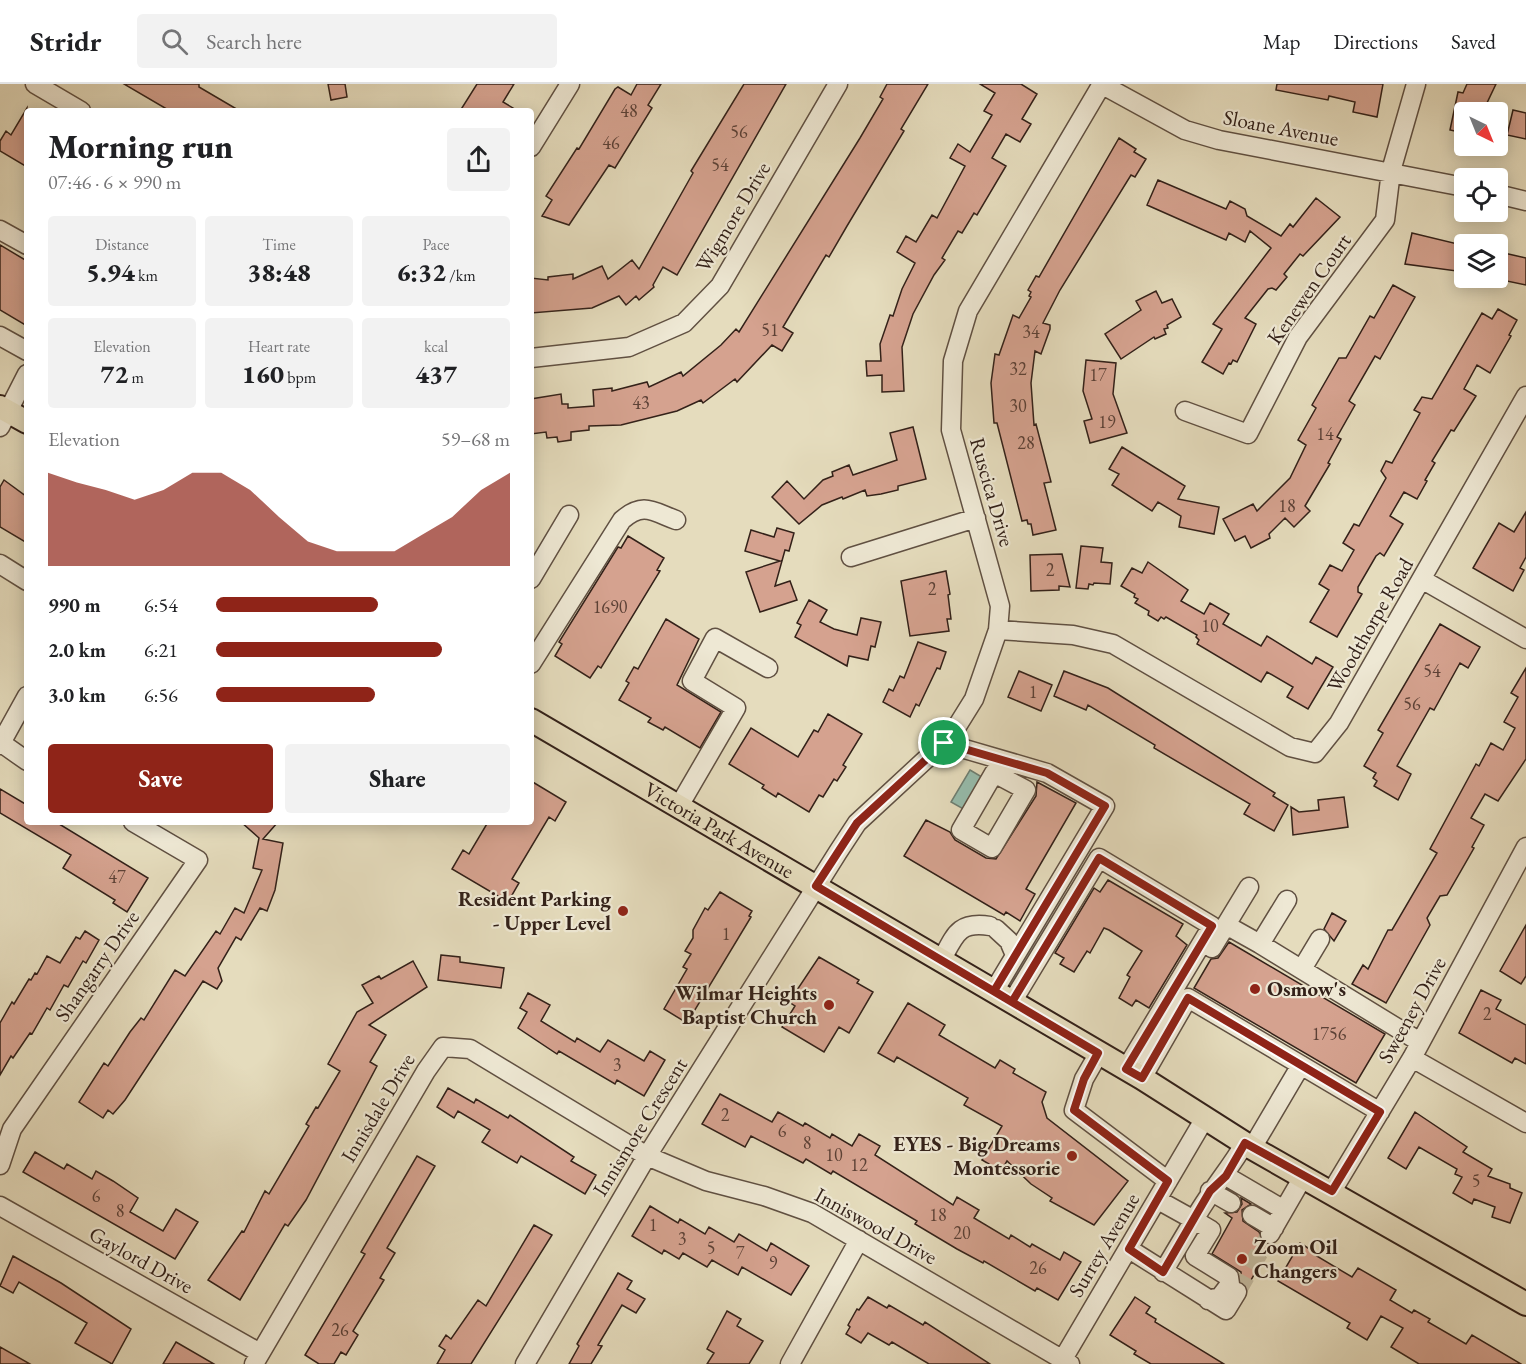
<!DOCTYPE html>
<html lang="en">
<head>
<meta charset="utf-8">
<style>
  body { margin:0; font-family:"EB Garamond",serif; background:#f2f2f2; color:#202124; height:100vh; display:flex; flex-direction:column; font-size:22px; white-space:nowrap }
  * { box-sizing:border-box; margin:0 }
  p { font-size:20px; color:#757577 }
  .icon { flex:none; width:33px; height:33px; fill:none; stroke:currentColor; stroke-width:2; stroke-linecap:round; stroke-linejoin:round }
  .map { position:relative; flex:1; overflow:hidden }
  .sheet { position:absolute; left:24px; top:24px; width:510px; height:717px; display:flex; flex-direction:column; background:#fff; border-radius:6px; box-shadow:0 3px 15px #0003 }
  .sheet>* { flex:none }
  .needle { width:39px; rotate:137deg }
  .fabs { position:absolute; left:1454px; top:18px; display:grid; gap:12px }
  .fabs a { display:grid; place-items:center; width:54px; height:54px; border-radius:6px; background:#fff; box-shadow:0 3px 15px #0003; font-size:30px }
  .pin { position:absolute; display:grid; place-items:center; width:51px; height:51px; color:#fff; margin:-26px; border:3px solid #fff; border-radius:50%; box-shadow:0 2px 6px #0007 }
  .round { display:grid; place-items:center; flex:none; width:63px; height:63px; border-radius:6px; background:#f2f2f2 }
  .summary { display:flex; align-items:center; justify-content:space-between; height:102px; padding:0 24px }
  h1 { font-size:33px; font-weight:800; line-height:45px }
  .metrics { display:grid; grid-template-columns:repeat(3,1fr); gap:9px; height:102px; padding:6px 24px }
  .metrics div { display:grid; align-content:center; border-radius:6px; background:#f2f2f2; text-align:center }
  .metrics b { font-size:26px; font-weight:800 }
  .metrics small { font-size:16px; font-weight:400 }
  .metrics p { font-size:16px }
  .chart { height:168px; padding:12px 24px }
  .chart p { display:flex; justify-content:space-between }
  .chart svg { width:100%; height:108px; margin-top:6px; fill:#8f2418; opacity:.7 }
  .button { display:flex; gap:12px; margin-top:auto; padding:12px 24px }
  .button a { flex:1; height:69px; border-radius:6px; background:#8f2418; color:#fff; font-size:24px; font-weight:800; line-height:69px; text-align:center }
  .button a+a { background:#f2f2f2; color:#202124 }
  ul { padding:0 24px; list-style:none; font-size:20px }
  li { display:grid; grid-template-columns:96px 72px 1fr; align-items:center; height:45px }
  li i { height:15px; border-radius:8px; background:#8f2418 }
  header { display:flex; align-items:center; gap:36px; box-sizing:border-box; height:84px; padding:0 30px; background:#fff; border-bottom:2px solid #e0e0e0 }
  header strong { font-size:28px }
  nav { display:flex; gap:33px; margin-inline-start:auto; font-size:21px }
  .search { width:420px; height:54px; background:#f2f2f2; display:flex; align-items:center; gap:15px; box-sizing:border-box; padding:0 21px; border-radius:6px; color:#757577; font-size:22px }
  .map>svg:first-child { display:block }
  .water { fill:#96bcac; stroke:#6e7e71; stroke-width:1.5 }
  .building { fill:#d5a28f; stroke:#332119; stroke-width:1.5 }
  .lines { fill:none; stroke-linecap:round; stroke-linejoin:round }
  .minor-tunnel { stroke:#c1b79c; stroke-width:18; stroke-dasharray:18 9; stroke-linecap:butt }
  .minor-casing { stroke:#605042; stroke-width:21 }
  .major-casing { stroke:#332119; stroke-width:26 }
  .minor { stroke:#eee8d4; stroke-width:18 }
  .major { stroke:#e5dcbd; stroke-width:22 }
  .route-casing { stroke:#fff; stroke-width:12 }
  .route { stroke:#8f2418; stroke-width:8 }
  .poi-dot { fill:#8f2418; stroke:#eee8d4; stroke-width:2 }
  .labels { text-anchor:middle; stroke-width:4.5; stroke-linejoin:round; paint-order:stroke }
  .number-label { font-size:18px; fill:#5c4136 }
  .street-label { font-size:21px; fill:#332119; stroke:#eee8d4 }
  .poi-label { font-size:21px; font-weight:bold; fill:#332119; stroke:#eee8d4; text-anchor:end }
</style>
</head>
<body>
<header>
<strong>Stridr</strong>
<div class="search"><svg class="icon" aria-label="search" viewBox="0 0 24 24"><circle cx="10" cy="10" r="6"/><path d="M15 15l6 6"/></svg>Search here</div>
<nav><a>Map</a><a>Directions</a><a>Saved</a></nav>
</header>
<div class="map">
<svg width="1526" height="1280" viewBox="0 0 1526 1280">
  <rect width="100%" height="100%" fill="#e5dcbd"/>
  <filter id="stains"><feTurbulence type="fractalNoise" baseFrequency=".00333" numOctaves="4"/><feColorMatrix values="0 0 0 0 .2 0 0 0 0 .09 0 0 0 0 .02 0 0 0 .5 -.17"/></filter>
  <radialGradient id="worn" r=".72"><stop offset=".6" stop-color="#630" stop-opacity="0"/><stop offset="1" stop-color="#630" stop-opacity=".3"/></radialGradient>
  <path class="water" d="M970 686 992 699 974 731 951 718Z"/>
  <path class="building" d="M124 0H199V3L240 27H170Z
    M328 0H345L347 13 331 16Z
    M477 0H514L503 18 518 27H460Z
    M637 0H661L648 21 652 24 615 84 609 81 569 141 542 132 552 116 546 112 577 64 579 65 615 5 618 3 631 11Z
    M744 0H786L677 191 663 183 653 201 654 203 639 216 636 212 626 221 619 212 592 224 531 229V194L548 196V193L573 190V195L602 182 608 195 632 176 639 185 693 89 691 87Z
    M887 0H928L901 45 904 47 847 142 829 173 826 171 783 243 793 249 782 267 772 261 737 298 735 295 703 319 701 316 677 327 621 341 589 342V346L571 348V356L558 358 557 353 547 354 546 348 531 350V315L561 310 562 320H568V324L594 322 593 306 612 304V307L647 298 649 303 681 288 683 292 721 261 736 245 739 248 860 54 883 15 880 13Z
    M980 0H1021L1037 10 1022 35 1031 40 1020 58 1006 50 992 74 1006 82 977 131 974 129 962 149 958 147 942 174 945 176 934 191 913 230 902 263 904 307 882 308V291L867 292 866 277H881L880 260 890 231 893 232 902 205 915 179 897 168 906 152 916 158 932 131 937 134 965 82 950 74 958 60 970 68 992 31 984 27 995 9Z
    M1277 0H1383L1377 33 1353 28 1355 18 1329 12 1328 16 1276 6Z
    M1467 0H1496L1485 23 1479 21 1475 28 1464 23V49L1450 46 1458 8 1463 9Z
    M27 24V83L0 67V57L6 47 11 51Z
    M1513 26 1526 29V55L1507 51Z
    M1119 54 1136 65 1134 68 1146 75 1135 93 1131 91 1060 206 1043 239 1050 241V245L1041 270 1035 267 1031 299 1034 341 1036 340 1051 398 1044 399 1056 446 1033 451 1031 440H1028L1027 436 1022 437 997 339H994L991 299 995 270 999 271 1013 231 1019 234 1031 213 1029 212 1031 208 1028 206 1036 192 1039 193Z
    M1158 96 1226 125 1230 117 1245 125 1247 132 1281 152 1290 140 1293 143 1316 114 1340 133 1303 172 1300 170 1284 190 1287 193 1276 206 1272 204 1268 205 1245 234 1256 240 1237 278 1233 276 1231 280 1229 279 1223 290 1202 278 1222 245 1213 240 1271 164 1250 147 1245 158 1229 149 1226 156 1147 121Z
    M1412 149 1462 161 1464 188 1405 180Z
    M0 161 27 177V242L0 226Z
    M1504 169 1526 174V201L1497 195V171L1504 172Z
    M1393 201 1415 213 1380 275 1375 272 1349 317 1355 321 1337 353 1341 355 1328 379 1330 380 1305 422 1310 427 1294 443 1285 434 1269 450 1270 454 1251 464 1245 452 1235 457 1223 435 1253 420 1257 427 1290 394 1306 361 1298 356 1316 324 1312 321 1339 274H1346L1370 232 1374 234Z
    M1156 207 1162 219 1172 215 1181 233 1167 241 1168 244 1164 245 1166 250 1155 255 1154 253 1121 275 1105 250 1141 226 1136 217Z
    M1498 225 1517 236 1509 251 1511 252 1490 289 1477 281 1464 305 1476 312 1454 347 1451 346 1432 377 1435 379 1425 396 1427 397 1417 415 1404 408 1390 432 1403 440 1384 472 1380 469 1376 472 1358 503V508L1362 510 1337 553 1310 538 1329 506 1319 500 1330 481 1342 487 1354 466 1343 459 1354 440 1359 442 1386 394 1381 387 1386 377 1392 379 1420 329 1414 326 1422 313 1432 315 1482 229 1492 235Z
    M1086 276 1116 279 1113 310 1127 349 1090 359 1084 337 1092 335 1083 307Z
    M913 343 926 395 898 402V406L881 410 867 412 865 406 843 415 842 413 822 421 799 440 772 413 787 397 804 415 823 396 833 392 832 388 849 381 853 391 897 376 890 349Z
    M1122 363 1185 402 1178 415 1219 423 1214 450 1179 443 1181 432 1158 418 1152 427 1112 401 1119 390 1109 385Z
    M4 396 27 413V459L0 443V403Z
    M1526 428V473L1520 484 1524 486 1513 507 1473 484 1499 439 1514 448Z
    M777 444 794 449 789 467 785 466 775 502 790 497 797 516 760 528 746 488 780 477 745 467 751 446 774 453Z
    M628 452 664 474 657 486 660 487 601 584 598 582 590 594 555 572 562 560 559 558 592 505 618 463 621 464Z
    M1081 462 1103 464 1101 478 1112 479 1110 500 1094 499 1093 501 1089 500 1088 505 1076 504Z
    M1062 470 1070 503 1059 502V506L1031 507 1030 471Z
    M1148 478 1188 506 1181 517 1204 530 1210 519 1229 530 1223 540 1261 562 1267 552 1312 580 1316 573 1333 583 1308 625 1287 613 1293 603 1267 588 1261 598 1197 560 1199 556 1196 553 1197 551 1166 533 1164 535 1161 533 1158 537 1148 531 1149 527 1135 519 1138 515 1134 513 1135 510 1121 502 1132 484 1142 489Z
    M946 487 950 510 948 511 951 535H947L949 547 910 552 901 497Z
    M809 516 827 526 820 538 834 545 857 551 861 534 881 538 875 563 871 562 868 576 849 572 847 582 795 553 801 541 797 539Z
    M666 535 699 555 677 601 721 628 700 664 665 643 663 646 648 638 651 634 619 616 629 599 626 597 634 583 638 585Z
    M1440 540 1480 563 1468 584 1460 579 1434 626 1430 624 1397 682 1411 690 1398 716 1374 702 1377 697 1373 694 1376 689 1364 682 1383 649 1378 646Z
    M918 558 946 568 940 585 937 584 919 622 916 620 910 633 883 618 889 605 893 607 900 592 904 594Z
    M1526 584V675L1498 717 1485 710 1471 734 1484 741 1472 763 1474 764 1447 811 1440 812 1427 834 1430 841 1386 919 1352 900 1363 881 1368 885 1388 846H1392L1437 769 1430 765 1476 680 1479 682 1491 659 1503 666 1515 644 1504 638 1518 613 1511 609Z
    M1019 587 1052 601 1041 627 1008 613Z
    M1064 587 1108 604 1275 709 1273 712 1288 721 1274 747 1244 730 1250 720 1154 664 1155 661 1088 621 1086 626 1054 612Z
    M828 630 862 650 843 681 846 683 837 697 834 695 823 713 819 711 809 728 778 709 776 713 762 704 764 701 729 680 751 644 798 673 814 646 818 648Z
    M531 697 566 718 555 737 549 733 512 795 519 799 508 818 452 785 463 766 469 770 488 738H531Z
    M1037 698 1076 719 1026 805 1035 810 1020 837 1006 828 1004 831 904 772 926 736 950 748 955 756 986 774 996 775 1036 712Z
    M0 705 27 721V738H56L148 794 127 828 113 819 115 816 63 784 71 771 0 729Z
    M1344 713 1348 743 1293 751 1291 723 1299 728 1319 726 1318 716Z
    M241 738H278L263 755 283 759 275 806 267 827 260 824 241 856 236 853 218 884 222 897 217 905 203 897 125 1016 113 1030 108 1026 103 1034 79 1018 104 979 108 982 130 948 141 934 144 936 175 886 185 892 216 847 220 850 235 824 244 829 262 786 253 784 259 754Z
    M1108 796 1183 840 1176 852 1187 861 1149 924 1136 916 1132 922 1119 914 1130 893 1127 891 1142 867 1109 846 1104 844 1090 869 1087 867 1074 888 1060 880 1064 874 1055 869 1094 804 1100 808Z
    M720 808 752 827 749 832 751 833 687 939 664 925 687 885 683 883 691 870 685 867 693 854V846L705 824 708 826Z
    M1332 829 1346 837 1334 857 1324 845Z
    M1526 841V892L1521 900 1500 887Z
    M85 847 99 856 86 879 83 877 68 903 64 901 50 926 47 924 32 950 30 949 13 974 11 972 0 991V939L12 918 14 920 29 895 31 896 35 889 37 890 47 872 60 879 76 853 80 855Z
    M1229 858 1385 950 1356 999 1194 904 1211 875 1218 874Z
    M441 871 460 873V878L504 884 501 904 438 896Z
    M819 873 859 896 857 899 873 908 849 949 839 943 824 968 782 943 795 922 789 918Z
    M413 877 427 903 369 941 386 951 370 978 377 982 306 1116 288 1142 285 1140 240 1216 208 1196 242 1147 244 1148 265 1107 269 1110 309 1042 306 1040 316 1023 318 1024 340 987 328 980 357 928 373 919 362 901 379 892 381 895Z
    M1481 906 1501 916 1496 925 1526 941V980L1515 974 1512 979 1459 949Z
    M528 909 550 921 541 937 575 958 577 954 600 968 608 956 644 977 650 967 665 976 644 1012 617 996 615 1000 559 967 557 970 518 944 527 928 520 924Z
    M908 919 945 941 939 951 995 984 1000 976 1015 985 1013 989 1046 1008 1042 1018 1047 1034 1128 1097 1094 1141 1050 1117 1052 1114 1031 1100 1007 1077 1001 1087 982 1076 1002 1042 964 1021 968 1014 897 973 894 978 878 969Z
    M448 1004 474 1019 476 1015 508 1034 510 1031 574 1073 571 1077 596 1091 585 1110 521 1072 517 1079 482 1058 490 1046 458 1027 454 1034 437 1023Z
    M720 1010 772 1038 778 1028 803 1042 805 1039 830 1054 832 1050 852 1062 859 1050 880 1062 875 1071 953 1121 957 1113 979 1126 974 1134 1009 1155 1011 1151 1030 1163 1032 1160 1060 1176 1064 1168 1081 1178 1058 1216 1037 1204 1035 1207 984 1177 983 1179 957 1165 915 1140 917 1137 833 1087 831 1090 806 1075 803 1079 751 1052 745 1063 702 1040Z
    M1415 1028 1467 1063 1463 1068 1492 1085 1488 1092 1510 1100V1104L1522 1109 1510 1139 1492 1133 1495 1123 1474 1115 1472 1120 1453 1109 1462 1093 1455 1090 1457 1085 1419 1063 1406 1085 1388 1074Z
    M35 1068 64 1085 67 1080 92 1095 96 1087 113 1097 138 1114 130 1128 163 1147 176 1125 198 1138 175 1175 23 1088Z
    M417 1072 435 1082 387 1164 395 1169 380 1194 384 1196 353 1247 358 1251 346 1271 341 1268 334 1280H319L305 1271 365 1170 361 1168Z
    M1241 1114 1251 1120 1242 1126 1243 1137 1259 1148 1264 1159 1271 1161 1247 1203 1241 1198V1188L1212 1170 1232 1134 1225 1129 1237 1128 1242 1120Z
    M650 1122 678 1139 680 1135 705 1150 709 1143 734 1158 739 1150 767 1167 771 1159 809 1182 791 1211 742 1183 738 1191 712 1176 707 1183 683 1169 679 1175 664 1166 662 1170 632 1152Z
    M534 1141 552 1151 471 1280H437L445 1266 439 1262 446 1251 451 1255 478 1216 486 1222Z
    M1300 1159 1316 1169 1315 1171 1352 1193 1358 1184 1396 1206 1390 1216 1412 1229 1414 1226 1430 1235 1428 1238 1466 1260 1472 1251 1521 1280H1419L1391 1263 1403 1244 1381 1232 1367 1256 1347 1244 1350 1239 1278 1197Z
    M13 1172 61 1199 131 1245 112 1280 75 1259 87 1239 19 1198 13 1209 0 1202Z
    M618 1189 632 1197 627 1205 645 1215 636 1229 622 1221 598 1261 602 1262 591 1280H569L579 1262 577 1260Z
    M868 1213 887 1224 889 1221 923 1241 925 1238 990 1280H929L892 1258 889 1261 868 1249 861 1259 846 1250 850 1243 848 1241 857 1225 859 1226Z
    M1135 1213 1150 1223 1146 1229 1156 1235 1155 1238 1224 1280H1151L1134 1270 1136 1267 1110 1251Z
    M727 1227 741 1235 737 1242 763 1257 749 1280H707L714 1269 707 1265Z
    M176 1258 214 1280H163Z
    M0 1263 30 1280H0Z"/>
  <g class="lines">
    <path class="minor-tunnel" d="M1237 1208 1270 1150"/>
    <g class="minor-casing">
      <path id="minor" d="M35 0 81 27
        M1101 0 1185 46 1219 56 1464 103
        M531 63 570 0
        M1497 110 1526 117
        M0 146 27 161
        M0 252 27 267
        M531 274 629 263 684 239 720 202 838 0
        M1185 327 1248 350 1298 253 1385 136 1391 87 1416 0
        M0 343 27 290
        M851 473 976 434
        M0 480 27 497
        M531 495 569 431
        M1423 496 1526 555
        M998 546 1073 551 1113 560 1290 663 1315 669 1339 639 1526 312
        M531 580 622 436C643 418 652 427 676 436
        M0 658 27 677
        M944 659 1047 689 1105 722 994 907
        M0 661 27 612
        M994 689 1026 706 992 764 961 746Z
        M679 722 736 624 692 597 715 554 768 584
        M1287 816 1260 860 1420 958
        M1226 841 1260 860
        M996 845 1009 857 1015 871
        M1212 864 1249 803
        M941 877C955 851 958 837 990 842
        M1302 885 1320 855
        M1012 918 1099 774 1212 842 1126 985
        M1099 969 1084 995 1074 1026 1168 1097
        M1412 974 1526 1039
        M1142 994 1188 914 1380 1028
        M1252 1064 1301 981
        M0 1081 12 1045 198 776 133 738
        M1226 1092 1284 1126
        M1210 1107 1231 1119
        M1332 1107 1412 974 1526 763
        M1158 1116 1194 1136C1209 1109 1229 1086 1245 1059
        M0 1122 260 1269
        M1252 1131 1274 1144
        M1270 1150 1303 1093
        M1129 1165 1226 1226 1237 1208
        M1163 1188 1194 1136 1211 1146 1195 1172 1229 1193 1230 1200 1220 1213 1208 1216
        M254 1280 426 987 443 963 470 965 647 1072 706 1097 764 1112 812 1129 1070 1280
        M525 1280 647 1072 838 768 857 739 951 652 974 615 998 546 1000 522 951 346 953 277 968 227 1102 0
        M790 1280 859 1156
        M1060 1280 1205 1034"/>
    </g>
    <g class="major-casing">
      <g id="major">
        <path d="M0 323 27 338"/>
        <path id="s1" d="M531 636 1142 994 1252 1064 1526 1220"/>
      </g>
    </g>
    <use href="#minor" class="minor"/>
    <use href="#major" class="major"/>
  </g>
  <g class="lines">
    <g class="route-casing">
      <path id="route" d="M944 659 857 739 816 802 1098 969 1084 995 1074 1026 1168 1097 1129 1165 1163 1188 1210 1107 1226 1092 1245 1059 1332 1107 1380 1028 1188 914 1142 994 1126 985 1212 842 1099 774 1012 918 994 907 1105 722 1047 689 944 659"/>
    </g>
    <use href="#route" class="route"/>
  </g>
  <g class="poi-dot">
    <circle cx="623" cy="827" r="6"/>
    <circle cx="1255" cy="905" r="6"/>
    <circle cx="829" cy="921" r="6"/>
    <circle cx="1072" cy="1072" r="6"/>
    <circle cx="1242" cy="1175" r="6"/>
  </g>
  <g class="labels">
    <g class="number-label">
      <text x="629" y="33">48</text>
      <text x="739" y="54">56</text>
      <text x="611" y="65">46</text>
      <text x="720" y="87">54</text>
      <text x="770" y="252">51</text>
      <text x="1031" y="254">34</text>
      <text x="1018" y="291">32</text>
      <text x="1098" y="297">17</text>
      <text x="641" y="325">43</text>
      <text x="1018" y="328">30</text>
      <text x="1107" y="344">19</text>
      <text x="1325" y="356">14</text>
      <text x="1026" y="365">28</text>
      <text x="1287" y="428">18</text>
      <text x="1050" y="492">2</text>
      <text x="932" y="511">2</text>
      <text x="610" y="529">1690</text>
      <text x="1210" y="548">10</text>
      <text x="1432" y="593">54</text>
      <text x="1033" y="614">1</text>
      <text x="1412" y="626">56</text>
      <text x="117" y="799">47</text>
      <text x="726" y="856">1</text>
      <text x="1487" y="936">2</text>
      <text x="1329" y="956">1756</text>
      <text x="617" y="987">3</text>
      <text x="725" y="1037">2</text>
      <text x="782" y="1053">6</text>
      <text x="807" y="1065">8</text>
      <text x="834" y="1077">10</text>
      <text x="859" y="1087">12</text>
      <text x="1476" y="1103">5</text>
      <text x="96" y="1118">6</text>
      <text x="120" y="1133">8</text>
      <text x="938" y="1137">18</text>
      <text x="653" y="1147">1</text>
      <text x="962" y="1155">20</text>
      <text x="682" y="1161">3</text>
      <text x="711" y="1170">5</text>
      <text x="740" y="1175">7</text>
      <text x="773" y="1185">9</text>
      <text x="1038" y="1190">26</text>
      <text x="340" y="1252">26</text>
    </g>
    <g class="street-label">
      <text transform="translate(1281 44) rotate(11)" y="7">Sloane Avenue</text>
      <text transform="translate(733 133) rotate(-59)" y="7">Wigmore Drive</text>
      <text transform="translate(1309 205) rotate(-55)" y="7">Kenewen Court</text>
      <text transform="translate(992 408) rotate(74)" y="7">Ruscica Drive</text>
      <text transform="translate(1370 541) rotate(-60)" y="7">Woodthorpe Road</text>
      <text dy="7" stroke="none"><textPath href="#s1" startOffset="218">Victoria Park Avenue</textPath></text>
      <text transform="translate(97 882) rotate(-55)" y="7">Shangarry Drive</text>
      <text transform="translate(1412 926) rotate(-61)" y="7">Sweeney Drive</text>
      <text transform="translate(378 1024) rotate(-59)" y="7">Innisdale Drive</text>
      <text transform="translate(640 1043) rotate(-58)" y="7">Innismore Crescent</text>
      <text transform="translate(876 1142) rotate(29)" y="7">Inniswood Drive</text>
      <text transform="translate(1104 1161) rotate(-59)" y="7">Surrey Avenue</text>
      <text transform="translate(141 1176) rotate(29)" y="7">Gaylord Drive</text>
    </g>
    <g class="poi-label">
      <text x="611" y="822">Resident Parking<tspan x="611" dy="24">- Upper Level</tspan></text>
      <text x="1267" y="912" text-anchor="start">Osmow's</text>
      <text x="817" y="916">Wilmar Heights<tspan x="817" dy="24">Baptist Church</tspan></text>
      <text x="1060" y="1067">EYES - Big Dreams<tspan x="1060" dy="24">Montessorie</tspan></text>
      <text x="1254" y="1170" text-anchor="start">Zoom Oil<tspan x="1254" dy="24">Changers</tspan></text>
    </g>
  </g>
  <rect width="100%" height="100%" filter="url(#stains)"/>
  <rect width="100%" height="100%" fill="url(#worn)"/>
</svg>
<div class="fabs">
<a><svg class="needle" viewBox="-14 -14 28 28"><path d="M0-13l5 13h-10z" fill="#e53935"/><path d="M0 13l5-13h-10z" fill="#757577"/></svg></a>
<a><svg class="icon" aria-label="locate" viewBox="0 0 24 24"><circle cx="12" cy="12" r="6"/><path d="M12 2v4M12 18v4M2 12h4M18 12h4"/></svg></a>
<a><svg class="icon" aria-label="layers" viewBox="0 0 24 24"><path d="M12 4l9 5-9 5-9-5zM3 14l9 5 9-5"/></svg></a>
</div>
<div class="pin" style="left:944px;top:659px;background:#1e9e55"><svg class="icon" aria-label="arrive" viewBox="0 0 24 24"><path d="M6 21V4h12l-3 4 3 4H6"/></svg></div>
<section class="sheet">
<div class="summary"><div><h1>Morning run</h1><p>07:46 · 6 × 990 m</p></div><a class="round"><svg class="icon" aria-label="share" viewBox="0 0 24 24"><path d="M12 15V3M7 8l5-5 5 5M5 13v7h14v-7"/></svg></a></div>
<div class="metrics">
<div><p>Distance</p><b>5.94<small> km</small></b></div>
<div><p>Time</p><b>38:48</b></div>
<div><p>Pace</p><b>6:32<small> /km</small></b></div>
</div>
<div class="metrics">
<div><p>Elevation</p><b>72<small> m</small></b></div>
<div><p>Heart rate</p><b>160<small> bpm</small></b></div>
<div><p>kcal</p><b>437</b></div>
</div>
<div class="chart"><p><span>Elevation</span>59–68 m</p>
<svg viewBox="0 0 160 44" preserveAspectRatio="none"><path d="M0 44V6L10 10L20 13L30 17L40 13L50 6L60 6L70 13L80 24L90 34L100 38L110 38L120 38L130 31L140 24L150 13L160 6V44z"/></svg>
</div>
<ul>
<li><b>990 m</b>6:54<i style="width:55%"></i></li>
<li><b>2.0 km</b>6:21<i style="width:77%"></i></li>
<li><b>3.0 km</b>6:56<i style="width:54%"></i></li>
</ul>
<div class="button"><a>Save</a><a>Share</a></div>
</section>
</div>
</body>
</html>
